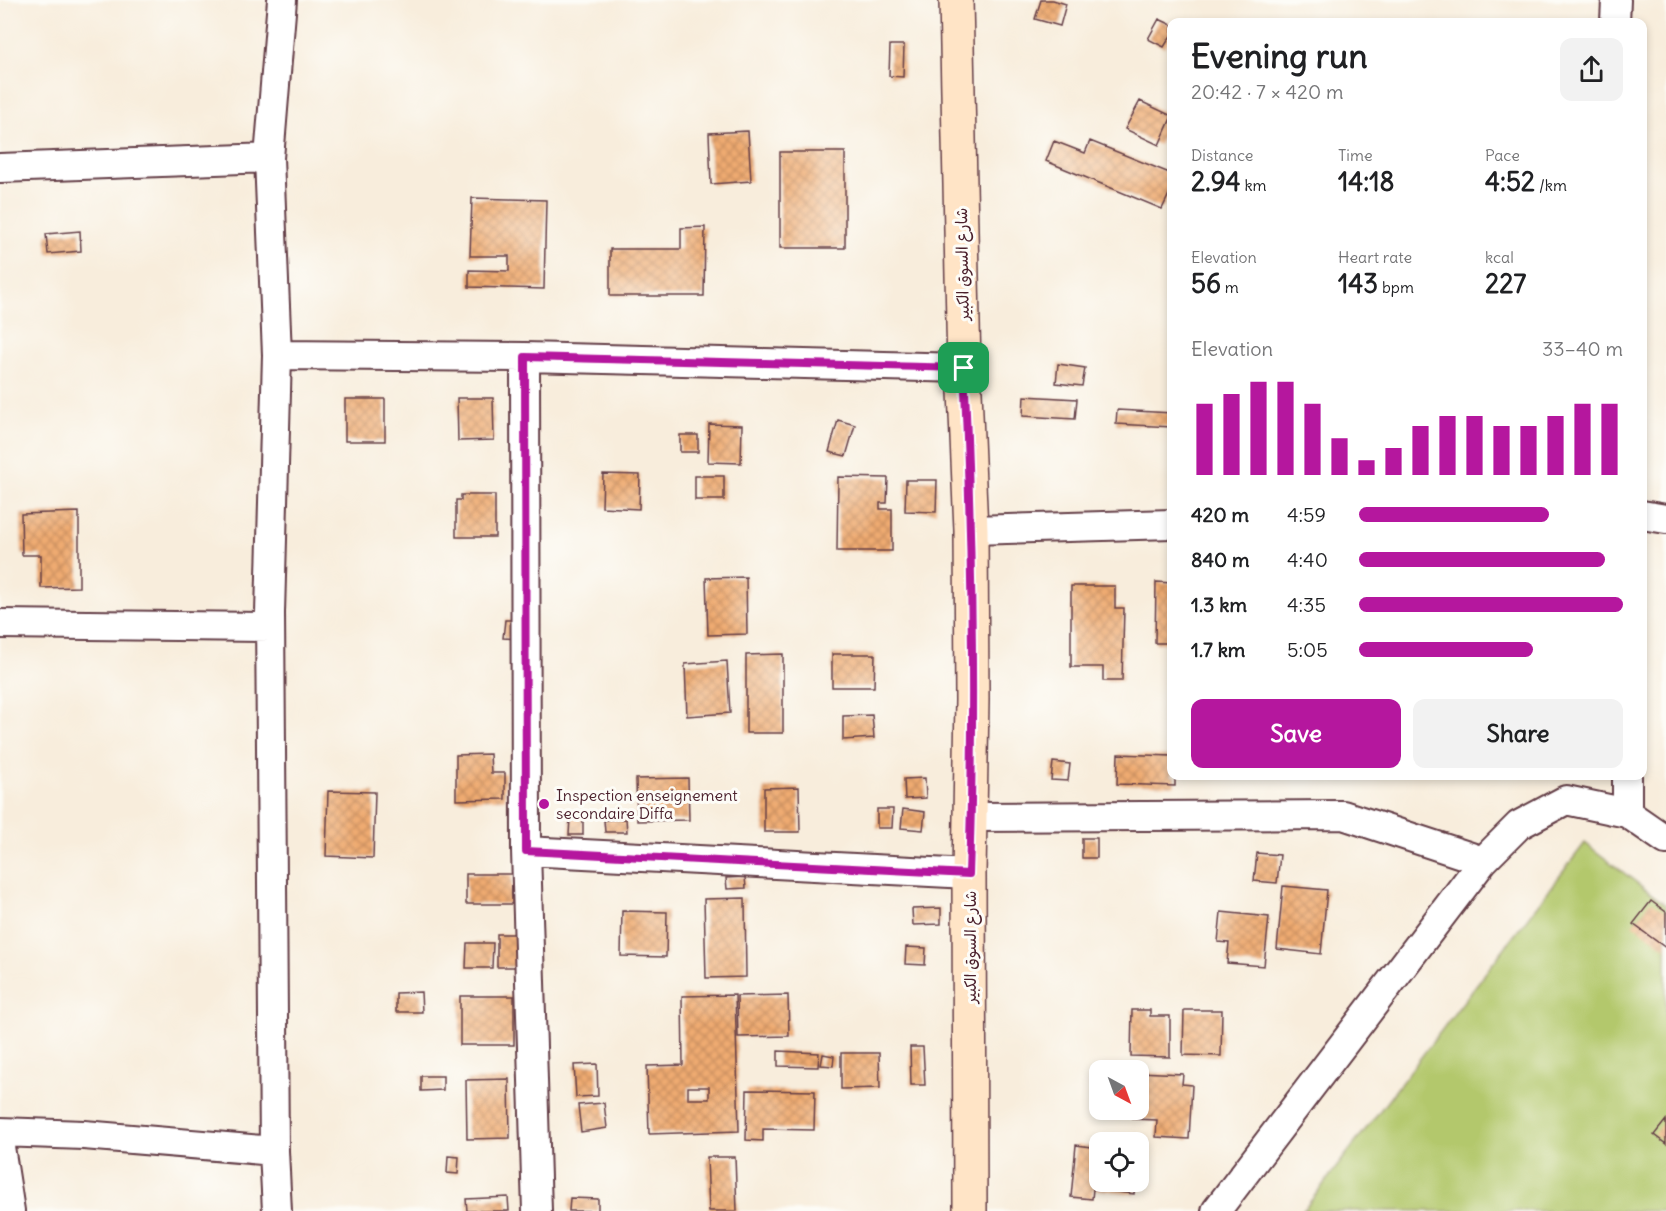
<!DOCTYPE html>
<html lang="en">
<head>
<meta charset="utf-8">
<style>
  body { margin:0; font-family:Delius,"Playpen Sans Arabic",sans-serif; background:#f2f2f2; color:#202124; height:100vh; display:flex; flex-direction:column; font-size:22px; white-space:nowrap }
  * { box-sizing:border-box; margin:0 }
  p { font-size:20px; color:#757577 }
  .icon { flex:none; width:33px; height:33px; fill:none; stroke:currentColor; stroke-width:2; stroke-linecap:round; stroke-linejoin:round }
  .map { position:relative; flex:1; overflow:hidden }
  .panel { position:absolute; left:1167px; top:18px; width:480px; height:762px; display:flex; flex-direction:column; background:#fff; border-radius:12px; box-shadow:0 3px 9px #0003 }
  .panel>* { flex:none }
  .needle { width:39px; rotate:139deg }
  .tools { position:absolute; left:1089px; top:1060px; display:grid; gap:12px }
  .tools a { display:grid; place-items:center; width:60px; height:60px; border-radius:12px; background:#fff; box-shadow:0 3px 9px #0003; font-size:30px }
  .pin { position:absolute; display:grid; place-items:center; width:51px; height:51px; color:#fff; margin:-26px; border-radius:12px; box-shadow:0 3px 9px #0006 }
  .round { display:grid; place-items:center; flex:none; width:63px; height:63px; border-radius:12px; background:#f2f2f2 }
  .overview { display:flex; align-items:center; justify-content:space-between; height:102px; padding:0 24px }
  h1 { font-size:33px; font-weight:700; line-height:45px }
  .figures { display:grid; grid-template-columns:repeat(3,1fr); gap:9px; height:102px; padding:6px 24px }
  .figures div { display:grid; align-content:center }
  .figures b { font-size:26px; font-weight:700 }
  .figures small { font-size:16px; font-weight:400 }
  .figures p { font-size:16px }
  .chart { height:168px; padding:12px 24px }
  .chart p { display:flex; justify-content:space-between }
  .chart svg { width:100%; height:108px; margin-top:6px; stroke:#b5179e; stroke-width:6 }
  .button { display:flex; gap:12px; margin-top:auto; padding:12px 24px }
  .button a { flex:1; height:69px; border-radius:12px; background:#b5179e; color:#fff; font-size:24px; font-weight:700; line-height:69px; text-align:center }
  .button a+a { background:#f2f2f2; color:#202124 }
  ul { padding:0 24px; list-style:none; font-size:20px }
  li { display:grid; grid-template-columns:96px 72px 1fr; align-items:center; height:45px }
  li i { height:15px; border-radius:8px; background:#b5179e }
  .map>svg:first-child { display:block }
  .pitch { fill:#b3c86c; stroke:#7e744c; stroke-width:1.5 }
  .building { fill:url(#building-cross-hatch); fill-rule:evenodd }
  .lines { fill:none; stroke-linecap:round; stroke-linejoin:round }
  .street-casing { stroke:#643e46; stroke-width:32 }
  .secondary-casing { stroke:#643e46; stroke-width:36 }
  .street { stroke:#fff; stroke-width:28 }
  .secondary { stroke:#ffe4c6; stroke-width:33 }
  .route-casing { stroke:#fff; stroke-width:12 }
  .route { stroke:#b5179e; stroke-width:8 }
  .poi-dot { fill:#b5179e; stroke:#fdfcf7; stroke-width:2 }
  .labels { text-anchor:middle; stroke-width:6; stroke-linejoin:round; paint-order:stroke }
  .street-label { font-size:16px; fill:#4a1f2b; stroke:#fdfcf7 }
  .poi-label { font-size:16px; fill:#4a1f2b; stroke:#fdfcf7; text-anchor:start }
</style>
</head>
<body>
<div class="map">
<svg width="1666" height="1211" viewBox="0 0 1666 1211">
  <defs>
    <pattern id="building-cross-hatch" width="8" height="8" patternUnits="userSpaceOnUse" patternTransform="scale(1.5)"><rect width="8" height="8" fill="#efab71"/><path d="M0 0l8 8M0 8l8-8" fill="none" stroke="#c48b5d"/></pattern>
  </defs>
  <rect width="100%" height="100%" fill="#fdfcf7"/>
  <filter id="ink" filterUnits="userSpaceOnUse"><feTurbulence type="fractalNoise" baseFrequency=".0167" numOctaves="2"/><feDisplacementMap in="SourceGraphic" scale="12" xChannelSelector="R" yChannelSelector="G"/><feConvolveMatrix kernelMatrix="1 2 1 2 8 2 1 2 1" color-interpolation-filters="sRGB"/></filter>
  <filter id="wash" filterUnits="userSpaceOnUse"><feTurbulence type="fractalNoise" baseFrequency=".008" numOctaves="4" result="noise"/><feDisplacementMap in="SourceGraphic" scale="24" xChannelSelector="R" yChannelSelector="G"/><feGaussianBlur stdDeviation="1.35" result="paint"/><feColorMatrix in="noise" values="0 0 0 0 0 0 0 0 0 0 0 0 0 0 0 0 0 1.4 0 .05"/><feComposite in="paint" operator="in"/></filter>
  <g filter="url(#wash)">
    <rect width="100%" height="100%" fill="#f8eddc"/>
    <path class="pitch" d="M1585 843 1666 905V1211H1303Z"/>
    <g id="blocks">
      <path class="building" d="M1041 0H1053L1066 4 1060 26 1035 19Z
        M1159 19 1172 25V34L1164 47 1148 39Z
        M890 45H904L903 77 889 76Z
        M1140 101 1172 116 1159 145 1125 129Z
        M748 131 751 181 711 184 709 133Z
        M1054 141 1085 153 1090 141 1172 174V188L1162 209 1046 161Z
        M780 152H845V248H780Z
        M472 198 546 200 544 289 469 287V270L509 271V256H470Z
        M705 227 704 296H610V249H681V228Z
        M80 231 81 251 48 254 46 234Z
        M1058 364 1085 368 1082 386 1056 383Z
        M1024 396 1077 399 1075 419 1023 416Z
        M457 398H493L494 440 458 441Z
        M345 399H385V441H345Z
        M1117 410 1172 413V427L1116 424Z
        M838 420 855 425 846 456 829 452Z
        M709 424 742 425 741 463 708 462Z
        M680 435H698V452H680Z
        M603 474 640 475 639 509 602 507Z
        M695 476H724V500H695Z
        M838 477 888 478 887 503H880V509H892V551H837Z
        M906 480H937L936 512 905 511Z
        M461 495H495V537H456V500H461Z
        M79 512V587L41 588V555H22L21 514Z
        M746 577 747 634 708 635 706 578Z
        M1156 582 1172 583V643H1155Z
        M1071 586H1115V608H1124L1122 681H1103V667H1071Z
        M505 620H522L521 639 503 638Z
        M783 654V733H746V655Z
        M832 654H875L874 687H832Z
        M727 661 730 713 687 716 685 664Z
        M872 715 874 738 843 740V716Z
        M490 754 491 773H505V799L456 800V755Z
        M1118 754 1172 756V776H1175V786L1117 784Z
        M1053 762 1070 764 1068 781 1051 780Z
        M688 778 689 820 637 821 636 779Z
        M925 778 926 798 905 799 904 779Z
        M799 787 800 832H764V788Z
        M328 791 375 792 373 858 326 856Z
        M877 809H893L892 828H877Z
        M903 809 925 812 923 830 901 828Z
        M570 818H583V835H569Z
        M626 819 627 832H605L604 820Z
        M1082 838H1097V858H1082Z
        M1257 853 1280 855 1277 883 1254 881Z
        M466 874H512V904H466Z
        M745 877 746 888 727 889 726 878Z
        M1283 886 1327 890 1321 954 1277 949Z
        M745 898 746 977 706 978 704 899Z
        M1651 901 1666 912V948L1633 924Z
        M941 908V924L913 925 912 909Z
        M622 911 667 912 666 957 621 956Z
        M1221 912 1269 917 1264 966 1227 963 1229 943 1218 942Z
        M497 934H527V967H497Z
        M467 943H493L492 968H466Z
        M906 947 926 948 925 965 905 964Z
        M421 992 422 1012H396V993Z
        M735 995 739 1131 649 1134 647 1066 683 1065 682 996ZM688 1087H709V1099H688Z
        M788 995 789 1036 738 1037 737 996Z
        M460 996H514V1045H460Z
        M1132 1010H1150V1016H1170V1057L1131 1056Z
        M1184 1010H1222L1221 1056 1183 1055Z
        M910 1047H923L925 1085H911Z
        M778 1051 819 1053 818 1067 778 1066Z
        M841 1053H879L880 1088 841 1089Z
        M823 1054 834 1056 833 1066 821 1065Z
        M597 1064 598 1096 576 1097 574 1065Z
        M1138 1072 1183 1074 1182 1084 1192 1085 1189 1139 1156 1137 1157 1120 1132 1119 1133 1110H1138Z
        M421 1076H443V1090L421 1091Z
        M509 1079 510 1138 467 1139 466 1080Z
        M747 1090 815 1091 814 1130 763 1129V1141L746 1140Z
        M604 1103 607 1128 581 1132 578 1105Z
        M1666 1120V1144L1654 1135Z
        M1076 1145 1100 1148V1182H1135L1134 1194 1093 1189 1092 1199 1071 1197Z
        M448 1156 459 1157 458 1174 447 1173Z
        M707 1157H735L737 1211H709Z
        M508 1197 509 1211H467L466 1199Z
        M570 1198 598 1199V1211H569Z"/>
    </g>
  </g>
  <g filter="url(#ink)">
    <use href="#blocks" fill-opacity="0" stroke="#643e46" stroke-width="1.5"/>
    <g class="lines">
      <g class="street-casing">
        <path id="street" d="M1615 22 1616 0
          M0 168 269 158
          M277 355 525 357 964 368
          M525 357 526 851 537 1211
          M1642 515 1666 519
          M971 530 1172 524
          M0 624 270 627
          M1627 776V813
          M971 817 1343 815 1483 861
          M526 851 969 874
          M0 1132 84 1135 274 1151
          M0 1147 10 1211
          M277 1211 274 1151 270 613 277 355 269 158 282 0
          M1216 1211 1483 861 1519 825 1566 800 1627 813 1666 840"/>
      </g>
      <g class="secondary-casing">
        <path id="secondary" d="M956 0 964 368 971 530 972 700 969 874 970 1211"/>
      </g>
      <use href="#street" class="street"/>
      <use href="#secondary" class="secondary"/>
    </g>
  </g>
  <g class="lines" filter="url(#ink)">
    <g class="route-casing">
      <path id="route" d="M525 357 964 368C972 537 975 705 969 874L526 851Z"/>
    </g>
    <use href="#route" class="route"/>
  </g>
  <circle class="poi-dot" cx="544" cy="804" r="6"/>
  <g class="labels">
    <g class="street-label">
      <text transform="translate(962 264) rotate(-91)" y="6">شارع السوق الكبير</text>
      <text transform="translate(970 947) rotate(-90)" y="6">شارع السوق الكبير</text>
    </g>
    <g class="poi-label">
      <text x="556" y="801">Inspection enseignement<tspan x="556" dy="18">secondaire Diffa</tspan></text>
    </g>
  </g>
</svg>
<div class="tools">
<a><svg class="needle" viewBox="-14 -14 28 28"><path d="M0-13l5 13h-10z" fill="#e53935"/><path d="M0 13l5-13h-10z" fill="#757577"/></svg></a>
<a><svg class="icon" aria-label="locate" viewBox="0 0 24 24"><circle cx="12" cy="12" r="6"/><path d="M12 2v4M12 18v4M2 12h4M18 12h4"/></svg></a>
</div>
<div class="pin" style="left:964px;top:368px;background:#1e9e55"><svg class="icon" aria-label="arrive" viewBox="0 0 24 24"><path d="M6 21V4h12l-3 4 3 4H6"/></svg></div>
<section class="panel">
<div class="overview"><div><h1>Evening run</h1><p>20:42 · 7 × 420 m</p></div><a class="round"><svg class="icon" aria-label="share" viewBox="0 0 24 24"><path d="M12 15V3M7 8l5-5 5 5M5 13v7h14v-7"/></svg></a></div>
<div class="figures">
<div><p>Distance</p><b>2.94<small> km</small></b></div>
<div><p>Time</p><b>14:18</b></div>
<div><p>Pace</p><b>4:52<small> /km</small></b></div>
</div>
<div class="figures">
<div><p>Elevation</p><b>56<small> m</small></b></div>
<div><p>Heart rate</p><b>143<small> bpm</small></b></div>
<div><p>kcal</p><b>227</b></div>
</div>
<div class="chart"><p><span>Elevation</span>33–40 m</p>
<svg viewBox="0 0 160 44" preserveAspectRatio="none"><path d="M5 44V15M15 44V11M25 44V6M35 44V6M45 44V15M55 44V29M65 44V38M75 44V33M85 44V24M95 44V20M105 44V20M115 44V24M125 44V24M135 44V20M145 44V15M155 44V15"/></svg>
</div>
<ul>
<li><b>420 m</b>4:59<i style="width:72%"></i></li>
<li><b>840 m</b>4:40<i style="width:93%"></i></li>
<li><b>1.3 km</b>4:35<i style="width:100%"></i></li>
<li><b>1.7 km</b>5:05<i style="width:66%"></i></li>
</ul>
<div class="button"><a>Save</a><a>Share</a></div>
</section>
</div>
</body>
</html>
